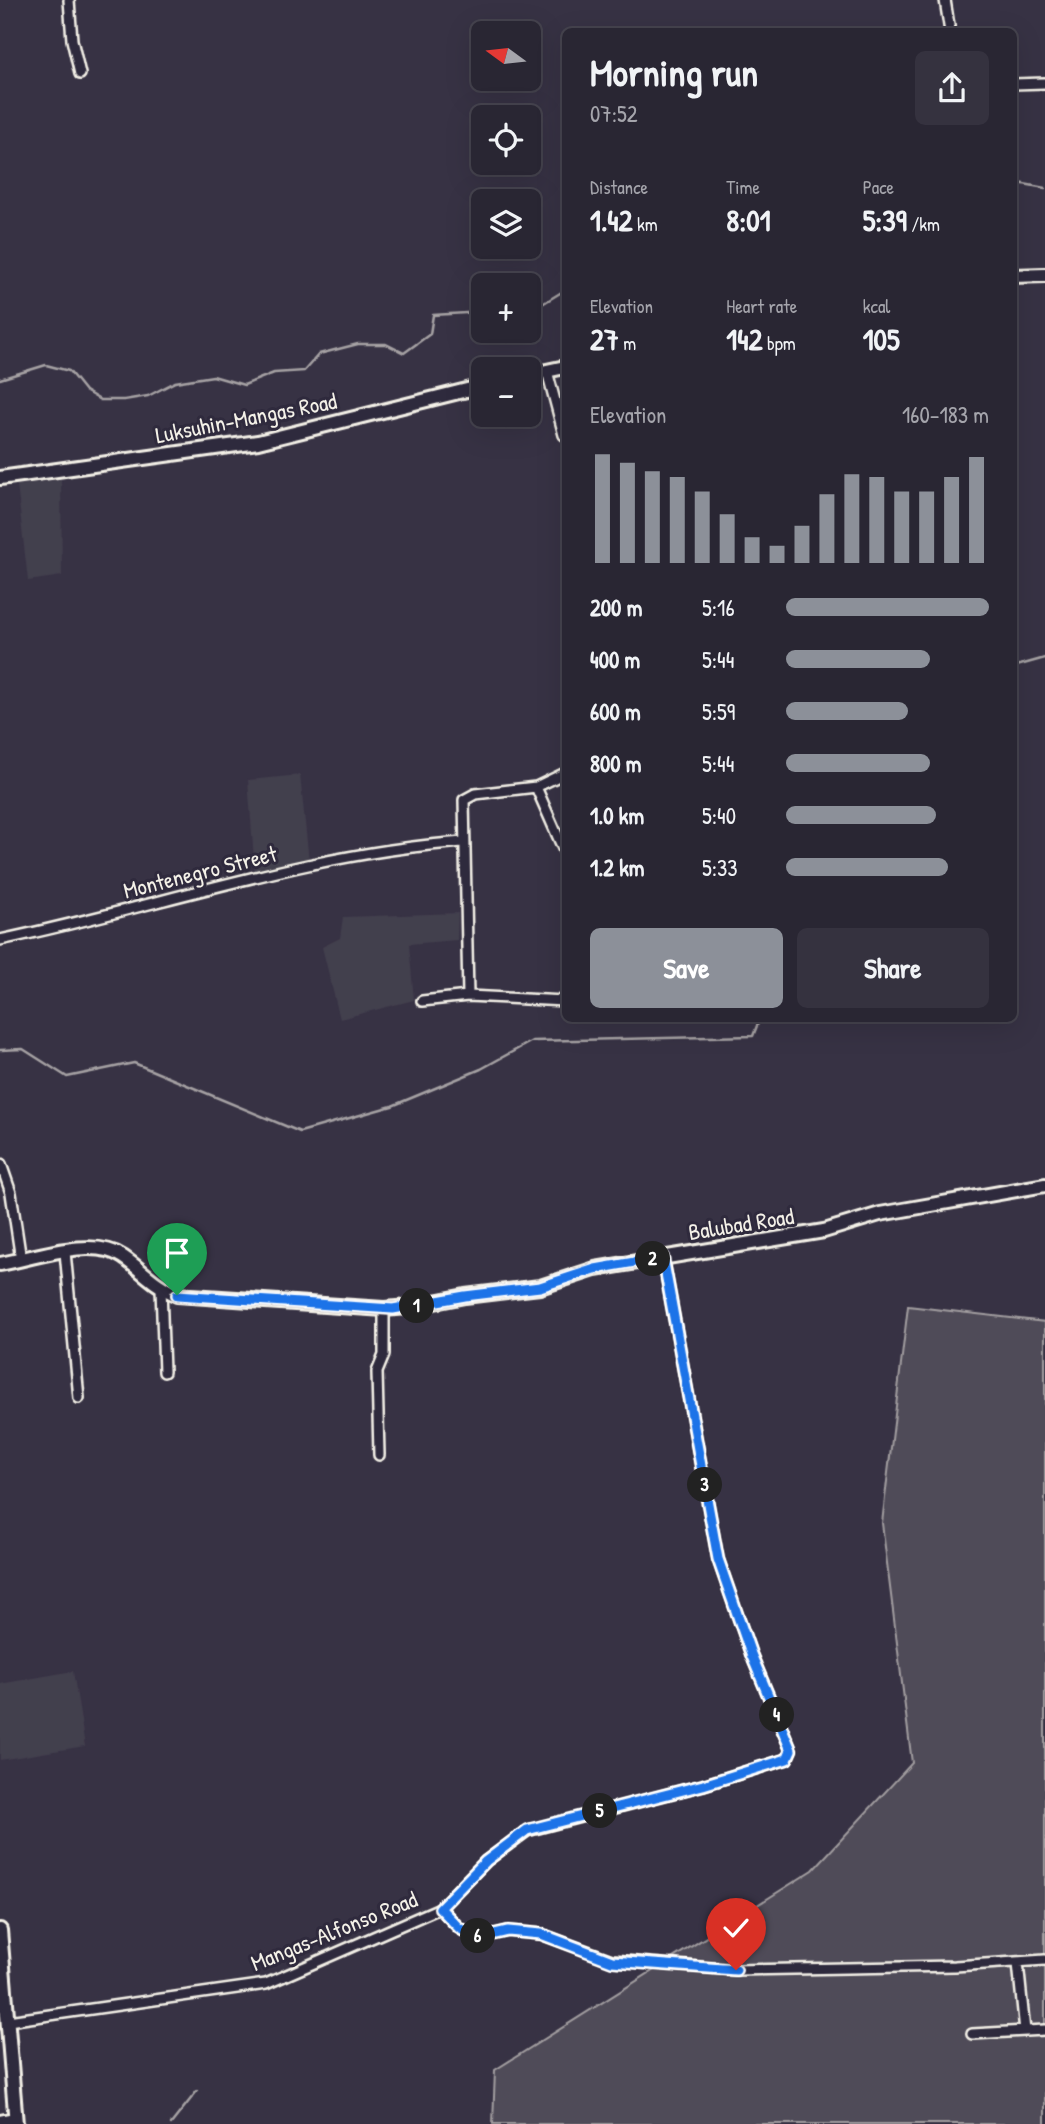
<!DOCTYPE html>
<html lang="en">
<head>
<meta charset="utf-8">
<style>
  body { margin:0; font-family:"Patrick Hand",sans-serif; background:#35323f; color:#f1f3f6; height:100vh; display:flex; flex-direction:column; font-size:26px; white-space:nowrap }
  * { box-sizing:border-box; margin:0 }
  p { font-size:23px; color:#a5a5ac }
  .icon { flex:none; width:38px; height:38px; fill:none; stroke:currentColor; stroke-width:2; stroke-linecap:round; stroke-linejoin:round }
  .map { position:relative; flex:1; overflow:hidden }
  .drawer { position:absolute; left:562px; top:28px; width:455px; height:994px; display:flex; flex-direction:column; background:#292633; border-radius:10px; box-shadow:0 7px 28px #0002,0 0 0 2px #45434e }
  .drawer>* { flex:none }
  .needle { width:46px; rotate:285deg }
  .controls { position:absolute; left:471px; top:21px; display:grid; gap:14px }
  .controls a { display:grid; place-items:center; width:70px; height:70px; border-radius:10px; background:#292633; box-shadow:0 7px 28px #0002,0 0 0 2px #45434e; font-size:35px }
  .pin { position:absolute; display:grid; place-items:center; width:60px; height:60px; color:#fff; margin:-72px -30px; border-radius:50% 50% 50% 0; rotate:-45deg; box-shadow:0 0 7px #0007 }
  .pin .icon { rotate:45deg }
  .km { position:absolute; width:35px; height:35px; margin:-18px; border-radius:50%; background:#222; color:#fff; font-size:19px; line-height:35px; text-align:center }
  .round { display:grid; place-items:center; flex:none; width:74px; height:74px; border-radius:10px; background:#35323f }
  .overview { display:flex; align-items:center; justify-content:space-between; height:119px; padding:0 28px }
  h1 { font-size:38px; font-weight:700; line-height:52px }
  .metrics { display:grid; grid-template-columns:repeat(3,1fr); gap:10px; height:119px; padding:7px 28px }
  .metrics div { display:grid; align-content:center }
  .metrics b { font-size:30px; font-weight:700 }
  .metrics small { font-size:19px; font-weight:400 }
  .metrics p { font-size:19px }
  .chart { height:196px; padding:14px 28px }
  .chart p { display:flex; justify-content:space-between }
  .chart svg { width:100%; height:126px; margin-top:7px; stroke:#8c9099; stroke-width:6 }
  .primary-button { display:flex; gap:14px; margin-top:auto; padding:14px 28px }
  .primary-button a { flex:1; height:80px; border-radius:10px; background:#8c9099; color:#fff; font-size:28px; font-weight:700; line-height:80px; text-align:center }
  .primary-button a+a { background:#35323f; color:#f1f3f6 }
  ul { padding:0 28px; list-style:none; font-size:23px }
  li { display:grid; grid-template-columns:112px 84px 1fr; align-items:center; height:52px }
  li i { height:18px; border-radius:9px; background:#8c9099 }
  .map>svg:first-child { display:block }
  .built { fill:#433f4e }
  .green { fill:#504b59; stroke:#a29ea0; stroke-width:2 }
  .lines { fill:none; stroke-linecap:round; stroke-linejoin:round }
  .stream { stroke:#a6a2a4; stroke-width:2.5 }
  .street-casing { stroke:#f4f1e8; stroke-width:14 }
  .secondary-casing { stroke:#f4f1e8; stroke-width:18 }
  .street { stroke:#2f2a3d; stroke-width:9 }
  .secondary { stroke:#2f2a3d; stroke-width:12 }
  .route-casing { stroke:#fff; stroke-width:14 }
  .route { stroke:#1a73e8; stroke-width:9 }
  .labels { text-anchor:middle; stroke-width:6; stroke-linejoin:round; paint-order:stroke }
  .street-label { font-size:23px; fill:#f4f1e8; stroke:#2f2a3d }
</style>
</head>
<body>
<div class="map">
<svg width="1045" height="2124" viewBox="0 0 1045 2124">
  <rect width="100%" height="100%" fill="#373244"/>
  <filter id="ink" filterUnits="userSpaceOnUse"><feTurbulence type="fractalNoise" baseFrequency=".0143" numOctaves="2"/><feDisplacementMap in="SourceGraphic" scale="14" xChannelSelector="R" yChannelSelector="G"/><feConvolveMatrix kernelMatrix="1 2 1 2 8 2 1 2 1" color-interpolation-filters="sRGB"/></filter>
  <g filter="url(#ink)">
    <path class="built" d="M61 479 62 576 28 581 17 485Z
      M300 775 309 861 255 874 248 780Z
      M458 913 457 940 409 944 414 1000 340 1019 322 947 340 938 343 917Z
      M73 1671 85 1746 0 1760V1684Z"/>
    <path class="green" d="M908 1306 1045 1322V2124H493L495 2070 813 1870 912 1763 882 1523Z"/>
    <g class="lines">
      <path class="stream" d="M1013 182 1045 188
        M528 308 539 306 565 290
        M0 379 46 365 69 371 85 391 100 400H124L148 396 175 382 213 376 244 385 274 373 304 371 319 354 358 344H386L404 353 430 334 433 315 483 312
        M1013 667 1045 658
        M0 1050 23 1049 67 1077 134 1063 300 1132 392 1106 481 1069 532 1041 753 1036 760 1018
        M171 2124 197 2091"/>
      <g class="street-casing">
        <path id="street" d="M69 0 72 40 80 74
          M945 0 950 32
          M1013 84 1045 83
          M547 371 564 435
          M536 787 565 853
          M0 940C154 908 305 853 463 842
          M468 996 464 800 475 794 536 787 565 773
          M422 1001 468 996 565 1001
          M1 1164 11 1193 21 1260
          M65 1252 79 1398
          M161 1288 164 1372
          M379 1455 377 1372 384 1355V1309
          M440 1908 459 1928 471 1935 482 1937 508 1931 541 1934 612 1960 736 1970 955 1966 1045 1960
          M1018 1963 1025 2031
          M8 2021 266 1984 440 1908 486 1861 527 1831 703 1785 787 1759 791 1750 751 1654 718 1559 663 1257
          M972 2034 1045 2030"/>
      </g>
      <g class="secondary-casing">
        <path id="secondary" d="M1013 276 1045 275
          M528 375 565 367
          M0 478 258 442 483 386
          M0 1264C34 1258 93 1236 123 1257 142 1270 155 1286 177 1295L384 1309 409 1307 465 1296 540 1287 595 1269 824 1231 880 1214 1045 1185
          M0 1930 16 2124
          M0 2122 15 2119"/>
      </g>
      <use href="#street" class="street"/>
      <use href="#secondary" class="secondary"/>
    </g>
  </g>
  <g class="lines" filter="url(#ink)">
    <g class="route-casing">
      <path id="route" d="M177 1295 393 1309 465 1296 540 1287 595 1269 663 1257 718 1559 751 1654 791 1750 787 1759 703 1785 527 1830 486 1861 440 1908 459 1928 471 1935 482 1937 508 1931 541 1934 612 1961 736 1970"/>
    </g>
    <use href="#route" class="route"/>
  </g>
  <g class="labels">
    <g class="street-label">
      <text transform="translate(246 418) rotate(-11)" y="8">Luksuhin-Mangas Road</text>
      <text transform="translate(200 872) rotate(-14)" y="8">Montenegro Street</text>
      <text transform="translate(741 1224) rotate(-9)" y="8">Balubad Road</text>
      <text transform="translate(334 1931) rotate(-22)" y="8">Mangas-Alfonso Road</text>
    </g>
  </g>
</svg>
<div class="controls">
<a><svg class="needle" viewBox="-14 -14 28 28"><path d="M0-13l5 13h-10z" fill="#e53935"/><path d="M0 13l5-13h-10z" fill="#a5a5ac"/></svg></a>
<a><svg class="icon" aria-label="locate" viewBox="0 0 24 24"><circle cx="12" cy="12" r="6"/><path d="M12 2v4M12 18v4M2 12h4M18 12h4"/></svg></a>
<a><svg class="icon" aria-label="layers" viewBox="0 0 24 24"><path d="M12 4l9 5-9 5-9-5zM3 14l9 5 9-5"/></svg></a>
<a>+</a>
<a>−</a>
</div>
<div class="pin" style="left:177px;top:1295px;background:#1e9e55"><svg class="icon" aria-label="arrive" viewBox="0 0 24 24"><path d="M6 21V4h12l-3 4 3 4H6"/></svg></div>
<div class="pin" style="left:736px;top:1970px;background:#d93025"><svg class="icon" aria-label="check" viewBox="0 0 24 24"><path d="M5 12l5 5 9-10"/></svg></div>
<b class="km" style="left:417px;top:1306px">1</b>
<b class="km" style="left:653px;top:1259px">2</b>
<b class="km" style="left:705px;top:1485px">3</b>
<b class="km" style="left:777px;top:1715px">4</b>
<b class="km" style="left:600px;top:1811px">5</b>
<b class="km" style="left:478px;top:1936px">6</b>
<section class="drawer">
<div class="overview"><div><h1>Morning run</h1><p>07:52</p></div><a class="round"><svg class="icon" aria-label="share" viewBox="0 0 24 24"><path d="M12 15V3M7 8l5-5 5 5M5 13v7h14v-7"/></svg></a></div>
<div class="metrics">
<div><p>Distance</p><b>1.42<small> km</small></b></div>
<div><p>Time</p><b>8:01</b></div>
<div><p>Pace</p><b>5:39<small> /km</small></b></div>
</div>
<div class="metrics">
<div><p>Elevation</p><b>27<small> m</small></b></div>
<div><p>Heart rate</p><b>142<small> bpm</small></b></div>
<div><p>kcal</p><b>105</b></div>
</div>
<div class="chart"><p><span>Elevation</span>160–183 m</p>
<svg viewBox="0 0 160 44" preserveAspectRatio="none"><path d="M5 44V6M15 44V9M25 44V12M35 44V14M45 44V19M55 44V27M65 44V35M75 44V38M85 44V31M95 44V20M105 44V13M115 44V14M125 44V19M135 44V19M145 44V14M155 44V7"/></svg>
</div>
<ul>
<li><b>200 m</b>5:16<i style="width:100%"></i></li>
<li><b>400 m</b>5:44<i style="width:71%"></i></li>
<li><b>600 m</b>5:59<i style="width:60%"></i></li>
<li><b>800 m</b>5:44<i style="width:71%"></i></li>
<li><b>1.0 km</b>5:40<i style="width:74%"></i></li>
<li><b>1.2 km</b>5:33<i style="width:80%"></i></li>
</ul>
<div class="primary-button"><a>Save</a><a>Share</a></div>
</section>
</div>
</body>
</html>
